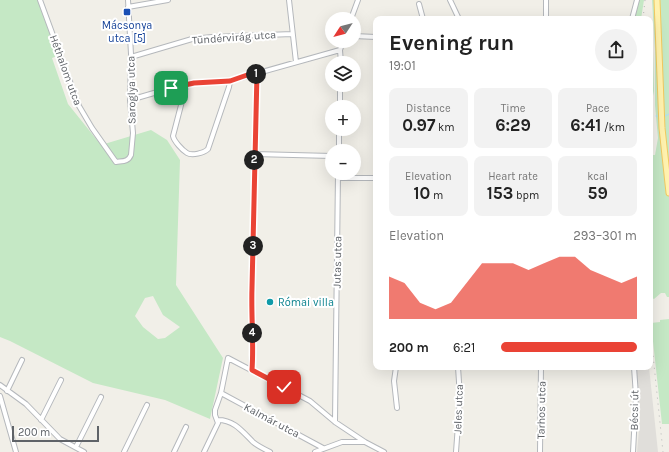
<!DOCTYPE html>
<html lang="en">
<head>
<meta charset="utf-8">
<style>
  body { margin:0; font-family:Karla,sans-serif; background:#f2f2f2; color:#222; height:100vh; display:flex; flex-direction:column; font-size:15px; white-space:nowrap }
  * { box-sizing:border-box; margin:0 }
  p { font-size:13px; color:#767676 }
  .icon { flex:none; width:22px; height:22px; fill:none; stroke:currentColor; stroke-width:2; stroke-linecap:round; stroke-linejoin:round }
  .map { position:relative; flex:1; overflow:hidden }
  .drawer { position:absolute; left:373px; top:16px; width:280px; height:354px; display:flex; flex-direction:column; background:#fff; border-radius:8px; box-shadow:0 4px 16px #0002 }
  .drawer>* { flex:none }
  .needle { width:26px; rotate:234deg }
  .tools { position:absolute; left:325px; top:12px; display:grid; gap:8px }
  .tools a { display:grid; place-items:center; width:36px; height:36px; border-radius:50%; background:#fff; box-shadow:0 4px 16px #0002; font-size:20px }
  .scale { position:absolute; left:12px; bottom:10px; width:87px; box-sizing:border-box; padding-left:4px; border:2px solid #5f6368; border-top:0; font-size:11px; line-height:14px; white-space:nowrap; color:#5f6368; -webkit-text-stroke:3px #fff; paint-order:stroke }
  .pin { position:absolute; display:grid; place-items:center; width:34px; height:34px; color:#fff; margin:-17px; border-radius:8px; box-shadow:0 2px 6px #0006 }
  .km { position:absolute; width:20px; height:20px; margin:-10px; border-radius:50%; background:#222; color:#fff; font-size:11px; line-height:20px; text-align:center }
  .round { display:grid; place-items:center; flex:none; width:42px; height:42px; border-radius:21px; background:#f2f2f2 }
  .headline { display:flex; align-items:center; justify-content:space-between; height:68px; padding:0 16px }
  h1 { font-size:22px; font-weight:700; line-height:30px }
  .metrics { display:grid; grid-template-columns:repeat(3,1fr); gap:6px; height:68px; padding:4px 16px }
  .metrics div { display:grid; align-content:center; border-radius:8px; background:#f2f2f2; text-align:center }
  .metrics b { font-size:17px; font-weight:700 }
  .metrics small { font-size:11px; font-weight:400 }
  .metrics p { font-size:11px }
  .chart { height:112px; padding:8px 16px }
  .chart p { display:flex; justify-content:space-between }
  .chart svg { width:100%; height:72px; margin-top:4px; fill:#ea4335; opacity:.7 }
  ul { padding:0 16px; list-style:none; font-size:13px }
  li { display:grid; grid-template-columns:64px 48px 1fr; align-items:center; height:30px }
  li i { height:10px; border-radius:5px; background:#ea4335 }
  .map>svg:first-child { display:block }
  .industrial { fill:#e0deda }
  .green { fill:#c5e8c5; fill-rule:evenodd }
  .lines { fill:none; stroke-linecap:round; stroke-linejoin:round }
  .stream { stroke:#aadaff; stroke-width:1 }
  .minor-casing { stroke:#b5b8bc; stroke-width:6 }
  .major-casing { stroke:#f2c960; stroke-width:7 }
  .minor { stroke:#fff; stroke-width:4 }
  .major { stroke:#fff2af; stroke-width:5 }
  .rail { stroke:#b6b7b8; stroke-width:1; stroke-dasharray:1 5; stroke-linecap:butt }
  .route-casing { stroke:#fff; stroke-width:8 }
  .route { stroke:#ea4335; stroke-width:5 }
  .transit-dot { fill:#1a4fb4; stroke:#fff; stroke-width:1.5 }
  .culture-dot { fill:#0f9aa8; stroke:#fff; stroke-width:1.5 }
  .labels { text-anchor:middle; stroke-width:4; stroke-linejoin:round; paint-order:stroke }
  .transit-label { font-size:11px; fill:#164399; stroke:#fff }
  .street-label { font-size:11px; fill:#5f6368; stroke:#fff }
  .culture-label { font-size:11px; fill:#0d838f; stroke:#fff; text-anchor:start }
</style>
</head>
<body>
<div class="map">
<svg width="669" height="452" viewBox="0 0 669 452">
  <rect width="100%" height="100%" fill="#f1efe8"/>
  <path class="industrial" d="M636 367H649L658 452H637L640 417Z"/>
  <path class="green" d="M0 0H39L57 56 52 58 68 104 101 145 151 130 167 140 180 160 176 285 223 358 210 419 165 400 93 383 10 341 0 337ZM153 296 163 315 180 327 165 338 158 339 143 327 135 316 145 298Z
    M639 0H644L641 19H634Z
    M652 0H669V297H667L665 293H661L654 299 650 297V155H655L658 138 655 105V50Z
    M650 50H653L654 91 652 101 650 100Z
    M669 319V424H662L651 323 660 322V320Z"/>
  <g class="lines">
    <path class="stream" d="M656 116H657
      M665 116 669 114"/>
    <g class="minor-casing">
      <path id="minor" d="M40 0 79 106 92 128 116 162C123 161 128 162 131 155L133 133 130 100 131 54 128 0
        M289 0 296 62
        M450 0 459 19
        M419 4 423 19
        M128 7 168 0
        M351 19 358 0
        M546 19V0
        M632 19 637 0
        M354 36 376 37
        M131 57 192 39 212 37 292 34
        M341 63 340 50 343 41
        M186 86 173 136C174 141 182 150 187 153 192 156 204 153 208 149L229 87 230 81
        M130 100 171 88 194 83 230 81 340 50
        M340 107V85
        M339 151V129
        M254 154 332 156
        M338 178H376
        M396 367 394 381 397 408
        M251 370C254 343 251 315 252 288 254 216 254 145 257 73
        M0 385 26 404 60 439 84 452
        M7 391 22 360
        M221 393 323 448
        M0 396 16 452
        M41 420 61 380
        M218 420C234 420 242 431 253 442 258 446 264 449 270 452
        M335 422 338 173
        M76 447 101 397
        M124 452 147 405
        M174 452 186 427
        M204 452 218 423 215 415V410L221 393 228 358 310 401 335 422 365 442 384 452
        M315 452 342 442H364
        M456 452 460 397 458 367
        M540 452 541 367
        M633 452 636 396 634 367"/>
    </g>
    <g class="major-casing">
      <path id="major" d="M657 0 662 128 669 193"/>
    </g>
    <use href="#minor" class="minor"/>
    <use href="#major" class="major"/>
    <path class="rail" d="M643 19 645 0
      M650 326 663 452"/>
  </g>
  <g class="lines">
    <g class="route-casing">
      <path id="route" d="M171 88 194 83 230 81 250 74H257C255 145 254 216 252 288 251 315 254 343 252 370L284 387"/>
    </g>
    <use href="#route" class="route"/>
  </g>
  <rect class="transit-dot" x="123" y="8" width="8" height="8" rx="2"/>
  <circle class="culture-dot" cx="270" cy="302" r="4"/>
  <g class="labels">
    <g class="transit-label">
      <text x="127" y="29">Mácsonya<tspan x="127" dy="13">utca [5]</tspan></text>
    </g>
    <g class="street-label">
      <text transform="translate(234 37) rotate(-4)" y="4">Tündérvirág utca</text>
      <text transform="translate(66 70) rotate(70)" y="4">Héthalom utca</text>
      <text transform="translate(131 90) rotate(-91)" y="4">Saroglya utca</text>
      <text transform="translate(337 262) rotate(-89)" y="4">Jutas utca</text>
      <text transform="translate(458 409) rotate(-88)" y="4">Jeles utca</text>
      <text transform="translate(541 410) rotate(-89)" y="4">Tarhos utca</text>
      <text transform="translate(634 410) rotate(-89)" y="4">Bécsi út</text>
      <text transform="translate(272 420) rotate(28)" y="4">Kalmár utca</text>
    </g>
    <g class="culture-label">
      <text x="278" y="306">Római villa</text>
    </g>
  </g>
</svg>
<div class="tools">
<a><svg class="needle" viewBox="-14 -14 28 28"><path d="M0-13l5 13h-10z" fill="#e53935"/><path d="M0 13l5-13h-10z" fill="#767676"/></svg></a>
<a><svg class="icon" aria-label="layers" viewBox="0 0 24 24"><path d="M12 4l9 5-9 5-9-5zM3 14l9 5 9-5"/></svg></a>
<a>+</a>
<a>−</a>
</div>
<div class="scale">200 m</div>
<div class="pin" style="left:171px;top:88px;background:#1e9e55"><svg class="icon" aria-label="arrive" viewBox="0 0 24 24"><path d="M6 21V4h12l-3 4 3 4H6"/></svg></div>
<div class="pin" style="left:284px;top:387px;background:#d93025"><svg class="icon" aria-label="check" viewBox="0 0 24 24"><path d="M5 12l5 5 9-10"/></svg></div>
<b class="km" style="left:256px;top:74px">1</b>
<b class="km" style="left:254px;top:160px">2</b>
<b class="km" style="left:253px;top:246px">3</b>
<b class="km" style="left:252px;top:333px">4</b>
<section class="drawer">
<div class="headline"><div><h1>Evening run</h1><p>19:01</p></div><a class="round"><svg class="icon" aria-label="share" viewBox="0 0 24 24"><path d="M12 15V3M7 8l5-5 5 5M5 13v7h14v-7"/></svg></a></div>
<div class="metrics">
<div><p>Distance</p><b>0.97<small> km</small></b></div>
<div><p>Time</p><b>6:29</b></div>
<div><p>Pace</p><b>6:41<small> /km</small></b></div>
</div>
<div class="metrics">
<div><p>Elevation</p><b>10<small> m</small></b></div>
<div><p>Heart rate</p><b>153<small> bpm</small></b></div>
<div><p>kcal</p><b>59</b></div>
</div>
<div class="chart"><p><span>Elevation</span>293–301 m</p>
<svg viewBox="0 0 160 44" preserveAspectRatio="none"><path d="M0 44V18L10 22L20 34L30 38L40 34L50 22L60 10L70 10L80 10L90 14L100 10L110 6L120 6L130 14L140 18L150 22L160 18V44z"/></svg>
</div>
<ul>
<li><b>200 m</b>6:21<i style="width:100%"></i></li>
</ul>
</section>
</div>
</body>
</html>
